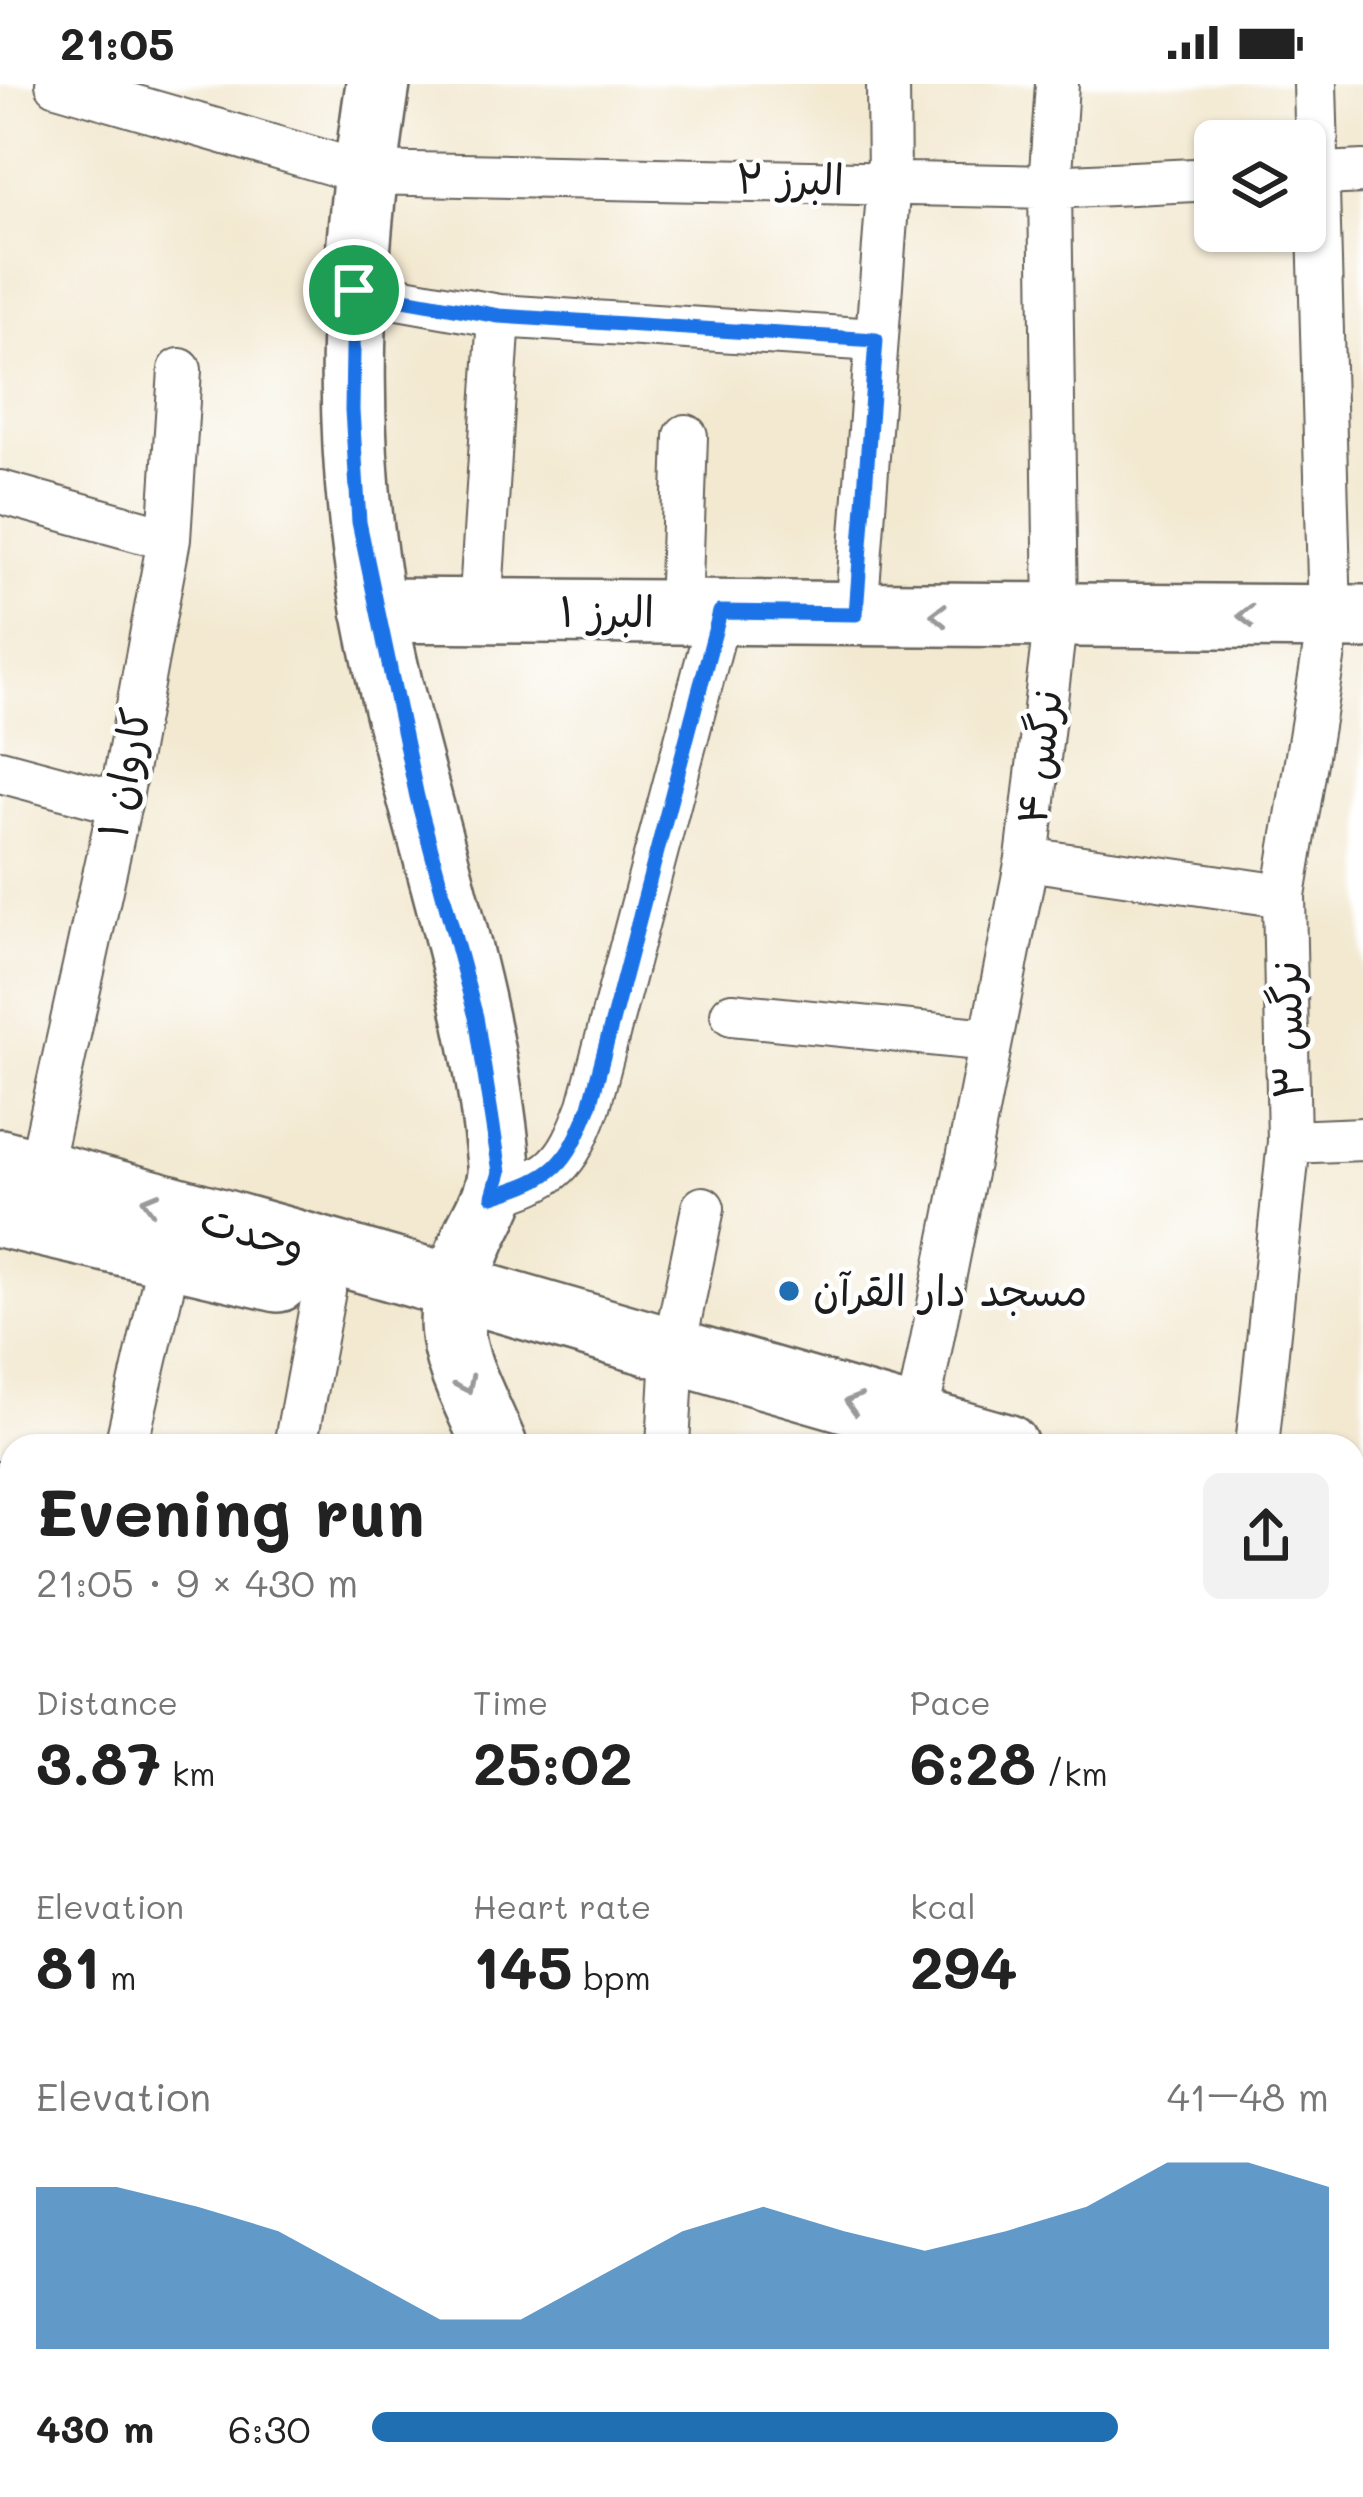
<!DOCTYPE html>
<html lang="en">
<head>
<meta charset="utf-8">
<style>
  body { margin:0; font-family:Mali,"Playpen Sans Arabic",sans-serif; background:#f2f2f2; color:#222; height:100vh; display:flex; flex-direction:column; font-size:45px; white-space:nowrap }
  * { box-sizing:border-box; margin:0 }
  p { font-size:39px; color:#767676 }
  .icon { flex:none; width:66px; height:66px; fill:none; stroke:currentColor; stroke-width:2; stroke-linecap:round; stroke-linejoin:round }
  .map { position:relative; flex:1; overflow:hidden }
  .panel { position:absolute; left:0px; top:1350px; width:1365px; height:1065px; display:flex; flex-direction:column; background:#fff; border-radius:36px 36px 0 0; box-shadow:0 3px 9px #0004 }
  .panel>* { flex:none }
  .buttons { position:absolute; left:1194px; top:36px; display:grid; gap:24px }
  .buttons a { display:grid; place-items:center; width:132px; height:132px; border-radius:18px; background:#fff; box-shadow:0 3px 9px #0004; font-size:60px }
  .pin { position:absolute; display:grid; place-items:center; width:102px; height:102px; color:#fff; margin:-51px; border:6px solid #fff; border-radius:50%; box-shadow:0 3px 12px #0007 }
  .round { display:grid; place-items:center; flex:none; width:126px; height:126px; border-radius:18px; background:#f2f2f2 }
  .summary { display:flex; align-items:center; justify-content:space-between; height:204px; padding:0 36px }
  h1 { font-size:66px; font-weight:800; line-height:90px }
  .metrics { display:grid; grid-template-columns:repeat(3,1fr); gap:18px; height:204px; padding:12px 36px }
  .metrics div { display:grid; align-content:center }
  .metrics b { font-size:60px; font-weight:800 }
  .metrics small { font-size:33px; font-weight:400 }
  .metrics p { font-size:33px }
  .chart { height:336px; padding:24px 36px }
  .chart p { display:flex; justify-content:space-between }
  .chart svg { width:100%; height:216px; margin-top:12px; fill:#1f6fb2; opacity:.7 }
  ul { padding:0 36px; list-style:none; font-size:39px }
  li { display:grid; grid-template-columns:192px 144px 1fr; align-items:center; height:90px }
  li i { height:30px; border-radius:15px; background:#1f6fb2 }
  .status { display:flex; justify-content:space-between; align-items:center; height:84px; padding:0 60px; background:#fff; direction:ltr }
  .status svg { height:33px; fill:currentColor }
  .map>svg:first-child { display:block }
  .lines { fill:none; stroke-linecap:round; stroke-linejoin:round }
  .street-casing { stroke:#67645b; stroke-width:46 }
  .secondary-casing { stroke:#67645b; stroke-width:68 }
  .street { stroke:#fff; stroke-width:42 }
  .secondary { stroke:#fff; stroke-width:63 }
  .oneway { stroke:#999 }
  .route-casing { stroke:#fff; stroke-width:24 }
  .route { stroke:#1a73e8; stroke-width:15 }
  .poi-dot { fill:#1f6fb2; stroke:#fff; stroke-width:4.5 }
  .labels { text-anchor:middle; stroke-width:9; stroke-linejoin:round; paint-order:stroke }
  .street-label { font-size:42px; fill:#1c1c1c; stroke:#fff }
  .poi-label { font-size:42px; fill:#1c1c1c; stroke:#fff; text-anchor:start }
</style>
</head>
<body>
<div class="status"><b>21:05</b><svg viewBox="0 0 49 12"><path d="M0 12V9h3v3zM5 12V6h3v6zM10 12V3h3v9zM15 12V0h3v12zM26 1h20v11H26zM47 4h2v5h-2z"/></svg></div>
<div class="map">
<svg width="1363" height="2413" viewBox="0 0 1363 2413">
  <rect width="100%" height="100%" fill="#fff"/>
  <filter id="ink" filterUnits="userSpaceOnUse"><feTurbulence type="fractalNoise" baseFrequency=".00833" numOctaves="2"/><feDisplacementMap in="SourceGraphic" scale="24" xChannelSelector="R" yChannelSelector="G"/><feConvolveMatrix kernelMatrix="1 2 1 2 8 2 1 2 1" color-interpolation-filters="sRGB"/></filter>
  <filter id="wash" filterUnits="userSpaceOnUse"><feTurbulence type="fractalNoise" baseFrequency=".004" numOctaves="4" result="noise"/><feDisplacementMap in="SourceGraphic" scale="48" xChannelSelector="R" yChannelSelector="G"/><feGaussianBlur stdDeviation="2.7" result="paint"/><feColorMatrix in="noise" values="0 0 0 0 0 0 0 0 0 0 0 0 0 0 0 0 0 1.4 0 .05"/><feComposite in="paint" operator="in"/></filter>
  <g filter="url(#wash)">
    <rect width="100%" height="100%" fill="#f3e9d1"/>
  </g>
  <g filter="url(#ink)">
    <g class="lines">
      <g class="street-casing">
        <path id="street" d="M57 0 364 89 1050 103 1215 95
          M1305 91 1363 88
          M354 206 499 232 876 256
          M0 408 169 455
          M480 527 499 232
          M680 528 686 352
          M856 530 889 96 888 0
          M0 687 120 719
          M1027 775 1284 812
          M732 930 989 956
          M1289 1058 1363 1055
          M39 1087 120 719 169 455 180 286
          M493 1112C555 1093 566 1083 589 1022L720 528
          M916 1337 1027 775 1056 532 1050 103 1057 0
          M126 1362 170 1171
          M295 1362 324 1207
          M668 1362 673 1268 703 1124
          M1257 1362 1289 1058 1284 812 1330 532 1315 0
          M0 1399 12 1402
          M1353 1407 1363 1405
          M0 1631 12 1634
          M0 1928 12 1931
          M0 2020 12 1961
          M1214 2403 1227 2413
          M86 2413 88 2403
          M252 2413 254 2403
          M690 2413 692 2403"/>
      </g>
      <g class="secondary-casing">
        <path id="secondary" d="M378 0C351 175 341 349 374 524 409 711 482 891 499 1081 501 1104 486 1129 476 1149 432 1249 455 1269 495 1362
          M374 526 1363 533
          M0 1077C337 1166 671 1267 1006 1362
          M0 1131 278 1196
          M1353 1460 1363 1463
          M1353 2133 1363 2126
          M468 2413 469 2403
          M954 2413 968 2403"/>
      </g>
      <use href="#street" class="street"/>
      <use href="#secondary" class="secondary"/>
    </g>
    <defs><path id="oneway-chevron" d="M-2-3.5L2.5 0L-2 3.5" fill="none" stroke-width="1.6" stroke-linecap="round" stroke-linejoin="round" transform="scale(3)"/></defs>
    <g class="oneway">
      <use href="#oneway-chevron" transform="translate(939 531) rotate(-179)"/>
      <use href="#oneway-chevron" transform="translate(1246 532) rotate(180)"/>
      <use href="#oneway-chevron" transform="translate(150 1118) rotate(-164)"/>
      <use href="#oneway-chevron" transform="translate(466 1301) rotate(64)"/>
      <use href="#oneway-chevron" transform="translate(853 1319) rotate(-164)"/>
    </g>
  </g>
  <g class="lines" filter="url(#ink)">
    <g class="route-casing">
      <path id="route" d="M354 206 499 232 876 256 856 530 720 528 590 1022C566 1083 555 1093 493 1112L500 1088 476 933 417 713 359 438 352 326Z"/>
    </g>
    <use href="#route" class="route"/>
  </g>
  <circle class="poi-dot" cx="789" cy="1207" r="12"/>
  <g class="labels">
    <g class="street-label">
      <text transform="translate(790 95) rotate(1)" y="15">البرز ۲</text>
      <text x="607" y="543">البرز ۱</text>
      <text transform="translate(1039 673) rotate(-83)" y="15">نرگس ۴</text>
      <text transform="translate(124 689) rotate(-79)" y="15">کاروان ۱</text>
      <text transform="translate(1287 946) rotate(-91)" y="15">نرگس ۳</text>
      <text transform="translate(253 1148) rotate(16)" y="15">وحدت</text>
    </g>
    <g class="poi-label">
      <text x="813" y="1222">مسجد دار القرآن</text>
    </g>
  </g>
</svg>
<div class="buttons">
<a><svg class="icon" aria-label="layers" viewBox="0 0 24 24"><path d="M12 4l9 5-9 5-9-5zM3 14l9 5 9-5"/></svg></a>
</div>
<div class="pin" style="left:354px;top:206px;background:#1e9e55"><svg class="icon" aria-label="arrive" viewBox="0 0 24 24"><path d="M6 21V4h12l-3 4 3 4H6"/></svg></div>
<section class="panel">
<div class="summary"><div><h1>Evening run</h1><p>21:05 · 9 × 430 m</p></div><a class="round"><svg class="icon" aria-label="share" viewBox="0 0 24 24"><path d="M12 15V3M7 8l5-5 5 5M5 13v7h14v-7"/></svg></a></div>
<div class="metrics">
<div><p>Distance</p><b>3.87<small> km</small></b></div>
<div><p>Time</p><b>25:02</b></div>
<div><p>Pace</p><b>6:28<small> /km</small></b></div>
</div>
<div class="metrics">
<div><p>Elevation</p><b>81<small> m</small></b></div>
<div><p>Heart rate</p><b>145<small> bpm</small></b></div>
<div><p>kcal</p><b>294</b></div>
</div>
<div class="chart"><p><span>Elevation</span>41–48 m</p>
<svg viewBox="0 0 160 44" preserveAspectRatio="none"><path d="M0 44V11L10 11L20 15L30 20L40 29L50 38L60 38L70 29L80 20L90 15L100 20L110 24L120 20L130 15L140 6L150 6L160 11V44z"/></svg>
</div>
<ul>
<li><b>430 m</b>6:30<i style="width:78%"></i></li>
</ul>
</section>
</div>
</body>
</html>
